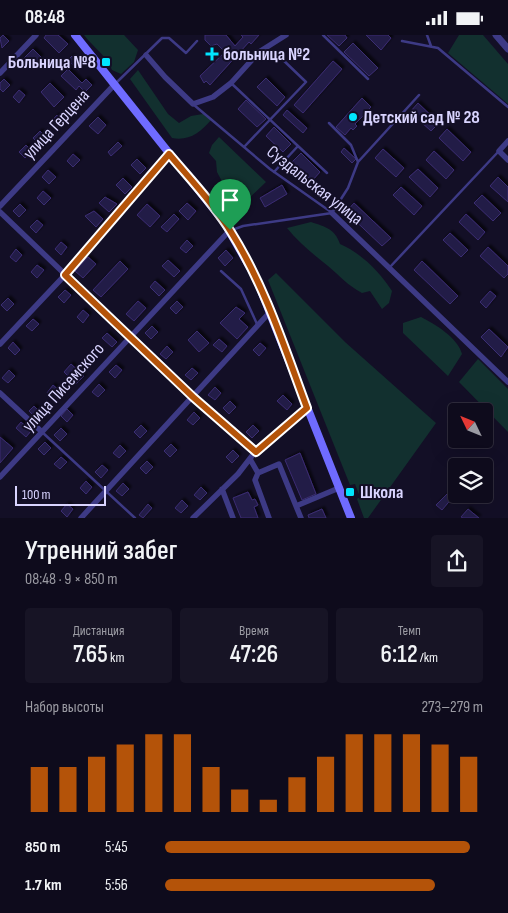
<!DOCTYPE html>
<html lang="ru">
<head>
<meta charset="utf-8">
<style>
  body { margin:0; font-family:"Sofia Sans Condensed",sans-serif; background:#171425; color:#f1f3f6; height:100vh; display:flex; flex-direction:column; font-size:19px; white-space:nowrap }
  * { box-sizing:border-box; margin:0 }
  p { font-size:16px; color:#9b9ba3 }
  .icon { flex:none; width:28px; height:28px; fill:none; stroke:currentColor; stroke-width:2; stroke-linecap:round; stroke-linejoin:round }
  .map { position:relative; height:483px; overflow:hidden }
  .side { display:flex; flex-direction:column; background:#0e0b1c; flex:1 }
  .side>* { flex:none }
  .needle { width:32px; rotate:313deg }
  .fabs { position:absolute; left:448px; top:368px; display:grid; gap:10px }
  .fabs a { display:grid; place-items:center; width:45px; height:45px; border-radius:5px; background:#0e0b1c; box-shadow:0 5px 20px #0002,0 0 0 1px #2e2b3b; font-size:25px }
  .scale { position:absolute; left:15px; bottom:12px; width:91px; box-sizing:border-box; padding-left:5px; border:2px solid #d9d4ff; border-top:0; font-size:14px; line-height:18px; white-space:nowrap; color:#d9d4ff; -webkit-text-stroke:4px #130f26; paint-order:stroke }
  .pin { position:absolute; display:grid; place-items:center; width:42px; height:42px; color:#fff; margin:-51px -21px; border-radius:50% 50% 50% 0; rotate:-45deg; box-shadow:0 0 5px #0007 }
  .pin .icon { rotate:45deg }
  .round { display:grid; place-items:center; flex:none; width:52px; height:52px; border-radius:5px; background:#171425 }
  .summary { display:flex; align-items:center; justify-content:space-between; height:85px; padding:0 25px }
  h1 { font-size:28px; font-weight:600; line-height:38px }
  .figures { display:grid; grid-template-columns:repeat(3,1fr); gap:8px; height:85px; padding:5px 25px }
  .figures div { display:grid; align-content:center; border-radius:5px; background:#171425; text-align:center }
  .figures b { font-size:25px; font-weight:600 }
  .figures small { font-size:14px; font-weight:400 }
  .figures p { font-size:14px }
  .chart { height:140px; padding:10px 25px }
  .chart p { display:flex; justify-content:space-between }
  .chart svg { width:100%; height:90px; margin-top:5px; stroke:#b45309; stroke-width:6 }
  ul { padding:0 25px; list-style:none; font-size:16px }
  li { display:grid; grid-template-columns:80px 60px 1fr; align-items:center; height:38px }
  li i { height:12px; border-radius:6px; background:#b45309 }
  .status { display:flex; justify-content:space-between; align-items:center; height:35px; padding:0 25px; background:#0e0b1c; direction:ltr }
  .status svg { height:14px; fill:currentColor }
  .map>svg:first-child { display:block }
  .green { fill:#12302f }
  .building { fill:#241b47; stroke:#3b2d73; filter:url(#shadow) }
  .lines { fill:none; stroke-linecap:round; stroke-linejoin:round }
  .service { stroke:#3d3a85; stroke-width:2.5 }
  .minor { stroke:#3d3a85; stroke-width:5.5 }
  .tertiary { stroke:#3d3a85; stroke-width:7 }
  .secondary { stroke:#6f6bff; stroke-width:8 }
  .route-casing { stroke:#fff; stroke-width:10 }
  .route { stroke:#b45309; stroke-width:6 }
  .poi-dot { fill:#00e5ff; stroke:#130f26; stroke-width:2 }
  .labels { text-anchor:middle; stroke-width:4; stroke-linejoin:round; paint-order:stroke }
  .poi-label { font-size:18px; font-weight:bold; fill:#d9d4ff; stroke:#130f26; text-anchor:start }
  .street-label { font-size:18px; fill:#d9d4ff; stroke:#130f26 }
</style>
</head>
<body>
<div class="status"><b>08:48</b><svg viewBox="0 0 49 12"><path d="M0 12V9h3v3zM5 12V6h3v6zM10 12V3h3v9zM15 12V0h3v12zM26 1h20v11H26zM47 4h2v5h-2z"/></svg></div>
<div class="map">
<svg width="508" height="483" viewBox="0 0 508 483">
  <defs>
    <filter id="shadow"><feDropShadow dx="2.5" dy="-2.5" stdDeviation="1" flood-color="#0009"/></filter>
  </defs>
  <rect width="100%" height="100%" fill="#130f26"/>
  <path class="green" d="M84 0H124L138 15 134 27 121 39 112 35C107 21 93 12 84 0Z
    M459 0H483L508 29V69L448 18Z
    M138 35 168 79 179 88 191 81 203 79 211 85C200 98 189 106 172 103L130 44Z
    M219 102 266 147 246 166 233 167 217 137 216 126 209 118 212 110Z
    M311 187C326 192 335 194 340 209 361 218 380 237 392 256L389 268 382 274 370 256 362 258C346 249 341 242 328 231 313 219 299 208 287 193Z
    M276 238 345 307 436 388 368 483H364L357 464 360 462 355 449 350 450 268 245Z
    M421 282C435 289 458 303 462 319L448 341 403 298V288Z
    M478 324 508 354V397L459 347Z"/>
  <path class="building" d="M3 0 9 6 2 13 0 3Z
    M46 0H58L68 9 59 18 44 3Z
    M205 0H226L235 11 243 2 241 0H259L251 9 249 7 210 50 206 46 204 48 200 41 225 17 217 9 211 11 205 5Z
    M327 0H345L347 3 339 11Z
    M366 0H388L391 3 381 15Z
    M353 8 378 33 369 41 344 17Z
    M33 14 41 22 29 34 21 26Z
    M72 21 83 31 78 35 68 25Z
    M333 26 342 34 303 78 294 70Z
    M68 34 82 48 86 44 92 50 85 57 79 51 76 55 61 41Z
    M266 43 285 62 277 71 257 52Z
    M4 44 10 50 3 57 0 54V48Z
    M50 48 64 62 54 72 41 57Z
    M19 55 25 60 19 68 13 62Z
    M362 63 371 72 367 76 369 78 365 83 363 81 355 89 357 91 353 95 351 93 345 100 336 92Z
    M246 65 266 84 257 92 238 74Z
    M418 68 439 88 431 96 410 77Z
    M287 75 307 93 303 98 283 80Z
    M57 80 63 86 56 93 50 88Z
    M98 82 106 90 98 99 89 91Z
    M274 92 291 109 283 117 266 101Z
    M447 94 471 117 463 126 439 103Z
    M40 96 46 102 39 109 33 103Z
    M118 107 122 111 111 121 108 117Z
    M26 110 32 116 25 123 19 117Z
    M344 113 356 124 352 128 341 117Z
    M383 114 404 133 396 142 375 123Z
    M434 116 454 135 446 144 426 125Z
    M301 118 320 137 312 146 292 127Z
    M73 119 80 125 73 132 67 126Z
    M137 124 146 133 140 139 131 130Z
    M418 134 438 153 430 162 409 142Z
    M48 135 56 142 49 149 42 142Z
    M498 142 508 152V167L490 151Z
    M123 143 132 152 125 159 116 150Z
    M282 150 287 159 265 172 260 163Z
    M401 152 422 171 414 180 393 160Z
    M43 156 51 163 44 170 37 163Z
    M482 160 501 178 493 186 474 168Z
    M105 162 117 169 109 177 99 168Z
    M187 168 196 176 188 185 179 176Z
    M354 168 391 203 382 211 346 177Z
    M20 169 26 175 19 182 13 176Z
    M147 169 160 181 150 192 137 180Z
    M94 176 103 184 96 192 85 181Z
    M174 179 179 184 167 197 161 192Z
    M466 179 485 197 478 205 459 187Z
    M37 185 43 190 36 198 30 192Z
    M450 198 468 215 461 222 443 205Z
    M187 205 193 211 186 218 180 213Z
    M61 207 67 212 61 220 55 214Z
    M488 212 508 231V239L504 243 480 221Z
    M16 214 22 220 16 227 10 222Z
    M226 215 233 223 225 231 218 223Z
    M88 222 96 229 83 243 75 236Z
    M168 225 180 236 174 242 162 231Z
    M120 226 128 234 101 262 93 255Z
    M422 226 458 261 450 269 414 235Z
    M37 230 44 235 37 243 31 237Z
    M155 246 165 255 159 261 150 252Z
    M65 255 71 260 64 268 58 262Z
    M490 256 496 261 486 273 480 267Z
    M8 263 14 269 7 276 1 270Z
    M138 266 146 273 134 286 126 279Z
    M177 266 183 272 176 279 170 273Z
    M236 272 245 278 239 284 248 292 237 304 220 288Z
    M83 275 89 280 83 288 77 282Z
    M33 284 39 289 32 296 26 291Z
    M152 291 158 297 151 304 145 298Z
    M489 294 508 312 501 322 481 302Z
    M197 296 209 308 199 317 188 305Z
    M107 298 117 307 112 312 102 303Z
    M219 304 227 311 222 317 213 310Z
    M13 307 20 315 15 320 8 313Z
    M260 308 266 313 259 321 253 315Z
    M167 311 173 317 166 324 160 319Z
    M71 329 84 341 76 349 64 337Z
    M116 330 122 335 115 343 109 337Z
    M192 333 198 338 191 345 185 340Z
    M9 335 15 341 8 348 2 343Z
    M99 349 105 355 98 362 92 357Z
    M53 350 63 359 56 367 47 358Z
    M215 352 221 358 215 365 208 360Z
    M283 360 292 369 287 375 277 366Z
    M230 366 236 372 229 379 223 373Z
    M34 371 44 381 39 386 29 376Z
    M67 374 73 380 67 387 61 381Z
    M194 377 200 383 193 390 187 385Z
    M21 387 31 396 26 402 16 393Z
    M141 390 147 396 140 403 134 397Z
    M253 390 259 396 252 403 246 397Z
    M61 393 67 399 60 406 54 400Z
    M0 402 13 413 0 428Z
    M45 407 51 413 44 420 38 414Z
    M171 409 177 415 170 422 164 416Z
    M120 410 126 416 119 423 113 418Z
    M233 415 239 421 232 428 226 422Z
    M300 418 316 459 302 465 285 425Z
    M61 422 67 427 60 434 54 429Z
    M147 426 153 432 146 439 140 433Z
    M102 430 108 435 101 443 95 437Z
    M86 446 92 452 86 459 80 453Z
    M123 448 129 454 122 461 116 456Z
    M201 452 207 458 200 465 194 460Z
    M248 457 252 465 255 464 258 470 254 472 258 483H241L233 463Z
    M448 458 453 462 442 475 436 470Z
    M182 465 188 471 181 478 175 473Z
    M67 469 73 474 67 482 61 476Z
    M148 469 152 473 143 483 139 480Z
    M322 474 326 483H309L308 480Z
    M468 474 479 483H463L461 482Z"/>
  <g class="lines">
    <path class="service" d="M323 0 368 44
      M427 0 431 11
      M402 6 438 13 508 72
      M116 48 162 3H169L186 18 197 6
      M231 48 298 111 274 137
      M194 70 270 134 331 177
      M329 88 351 110 358 127
      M298 111 327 138
      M244 112 306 47 281 23 266 15
      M232 195 243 191 332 178 348 153 358 127 419 60
      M390 232 498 117
      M221 236 241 254 257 289
      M42 397 135 483"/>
    <path class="minor" d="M146 20 165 42 193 69 213 62 231 48 259 17 286 0
      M0 38 36 0
      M508 106 499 116 508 125
      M0 171 114 50
      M0 177 193 362 255 417
      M332 178 508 347
      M0 309 65 240 169 119
      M0 358 42 397
      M250 424 258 438
      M0 442 230 195
      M222 454 233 483
      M296 471 301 483
      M81 483 270 277
      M193 483 238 439 255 417 307 373
      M269 483 255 445 258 438 279 429 296 471 339 453"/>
    <path class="tertiary" d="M496 0 508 14"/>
    <path class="secondary" d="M75 0 224 187 256 243 351 483"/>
  </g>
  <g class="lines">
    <g class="route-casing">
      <path id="route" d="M169 119C190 144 214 169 231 197 265 251 285 314 307 373L256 417 193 362 65 240Z"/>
    </g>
    <use href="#route" class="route"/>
  </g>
  <g class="poi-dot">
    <path d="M209.5 11.5h5v5h5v5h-5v5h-5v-5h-5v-5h5z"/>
    <rect x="101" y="22" width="10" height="10" rx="2.5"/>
    <circle cx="353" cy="82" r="5"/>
    <rect x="345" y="452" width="10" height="10" rx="2.5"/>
  </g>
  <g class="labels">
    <g class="poi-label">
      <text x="223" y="25">больница №2</text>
      <text x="96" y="33" text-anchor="end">Больница №8</text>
      <text x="363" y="88">Детский сад № 28</text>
      <text x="360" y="463">Школа</text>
    </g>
    <g class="street-label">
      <text transform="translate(56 89) rotate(-47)" y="6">улица Герцена</text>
      <text transform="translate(315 150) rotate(38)" y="6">Суздальская улица</text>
      <text transform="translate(63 352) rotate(-48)" y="6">улица Писемского</text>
    </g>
  </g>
</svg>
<div class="fabs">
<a><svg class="needle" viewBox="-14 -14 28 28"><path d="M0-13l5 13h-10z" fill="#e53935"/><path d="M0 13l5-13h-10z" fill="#9b9ba3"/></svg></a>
<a><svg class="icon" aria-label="layers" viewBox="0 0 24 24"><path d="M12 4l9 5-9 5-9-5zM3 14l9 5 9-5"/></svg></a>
</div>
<div class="scale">100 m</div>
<div class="pin" style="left:230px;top:195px;background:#1e9e55"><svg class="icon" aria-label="arrive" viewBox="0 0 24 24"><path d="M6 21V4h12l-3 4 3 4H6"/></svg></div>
</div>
<section class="side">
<div class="summary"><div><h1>Утренний забег</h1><p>08:48 · 9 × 850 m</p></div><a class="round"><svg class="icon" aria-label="share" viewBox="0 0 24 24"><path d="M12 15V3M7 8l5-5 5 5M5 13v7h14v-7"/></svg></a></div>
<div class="figures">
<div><p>Дистанция</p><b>7.65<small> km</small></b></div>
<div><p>Время</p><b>47:26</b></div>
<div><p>Темп</p><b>6:12<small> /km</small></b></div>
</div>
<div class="chart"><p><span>Набор высоты</span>273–279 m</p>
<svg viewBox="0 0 160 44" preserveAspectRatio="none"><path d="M5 44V22M15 44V22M25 44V17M35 44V11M45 44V6M55 44V6M65 44V22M75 44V33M85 44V38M95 44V27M105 44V17M115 44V6M125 44V6M135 44V6M145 44V11M155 44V17"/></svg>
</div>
<ul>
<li><b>850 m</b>5:45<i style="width:96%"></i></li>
<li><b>1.7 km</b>5:56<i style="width:85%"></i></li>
</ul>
</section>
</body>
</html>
